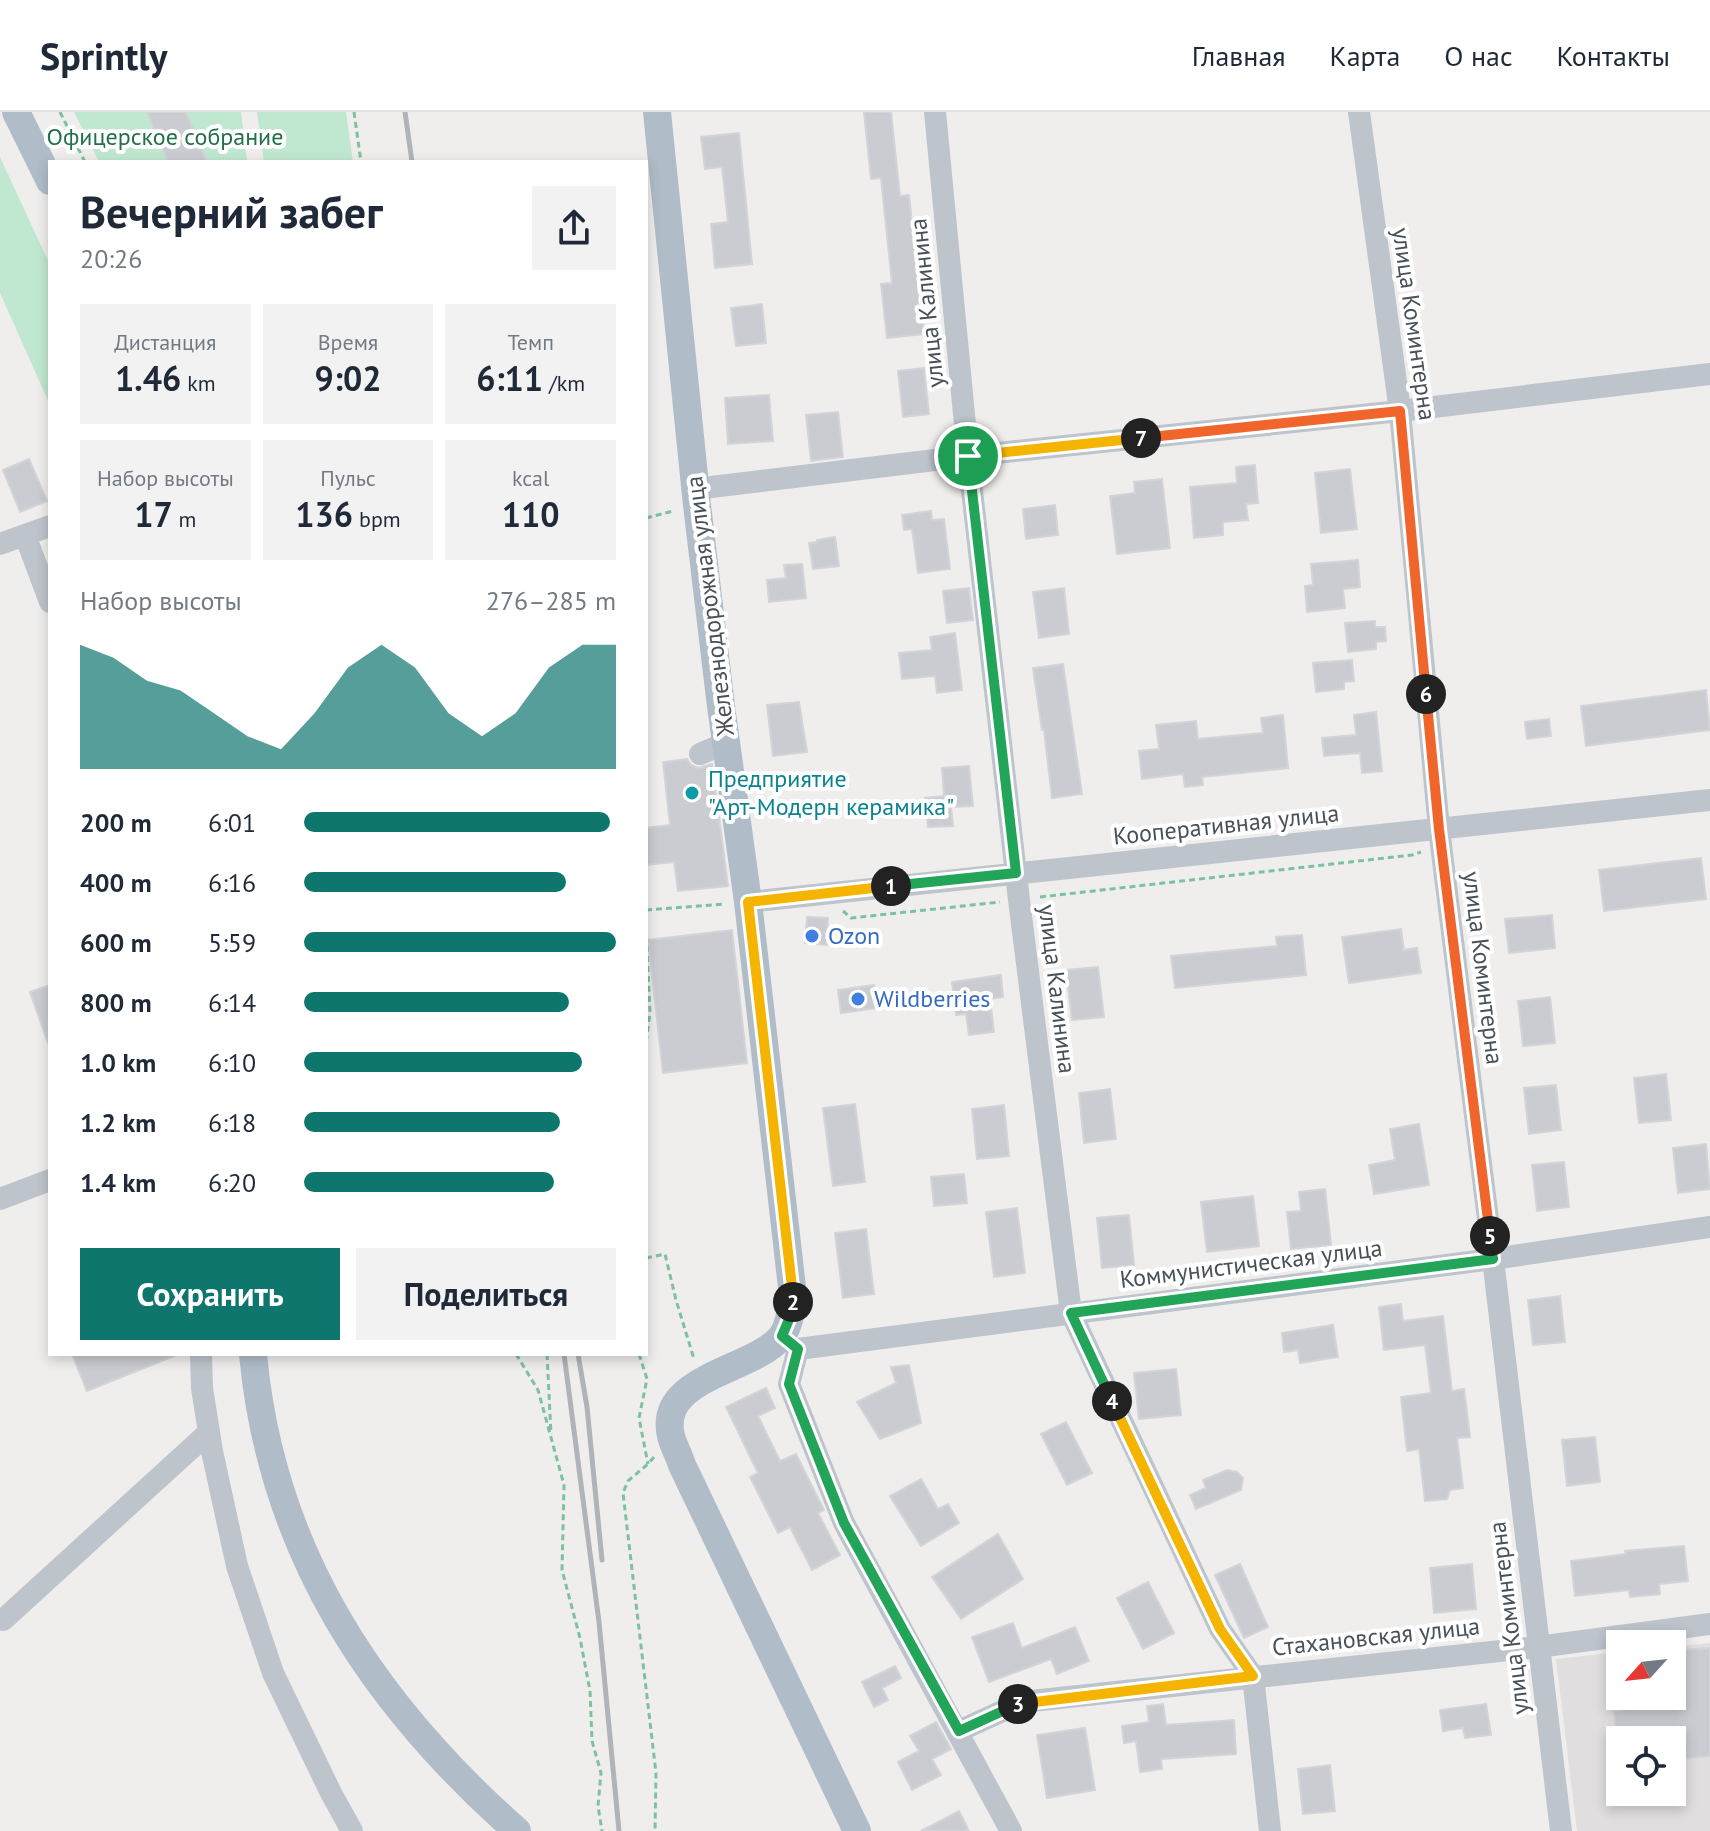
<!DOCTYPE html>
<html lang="ru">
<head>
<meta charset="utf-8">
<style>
  body { margin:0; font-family:"PT Sans",sans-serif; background:#f2f2f3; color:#1f2937; height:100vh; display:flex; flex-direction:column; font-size:30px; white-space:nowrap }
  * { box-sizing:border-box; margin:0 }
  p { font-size:26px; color:#747a83 }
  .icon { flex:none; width:44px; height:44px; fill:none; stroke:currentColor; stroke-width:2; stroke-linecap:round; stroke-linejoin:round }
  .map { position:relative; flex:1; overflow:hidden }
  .drawer { position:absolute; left:48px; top:48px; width:600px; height:1196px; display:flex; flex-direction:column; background:#fff; border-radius:0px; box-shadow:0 4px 12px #0003 }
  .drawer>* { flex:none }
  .needle { width:52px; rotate:243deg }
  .controls { position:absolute; left:1606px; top:1518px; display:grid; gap:16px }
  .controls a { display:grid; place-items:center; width:80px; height:80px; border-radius:0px; background:#fff; box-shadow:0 4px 12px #0003; font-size:40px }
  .pin { position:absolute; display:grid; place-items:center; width:68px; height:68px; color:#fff; margin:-34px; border:4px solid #fff; border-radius:50%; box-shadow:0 2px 8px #0007 }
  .km { position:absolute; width:40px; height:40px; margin:-20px; border-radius:50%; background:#222; color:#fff; font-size:22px; line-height:40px; text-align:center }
  .round { display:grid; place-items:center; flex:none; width:84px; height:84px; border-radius:0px; background:#f2f2f3 }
  .overview { display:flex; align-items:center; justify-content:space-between; height:136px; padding:0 32px }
  h1 { font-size:44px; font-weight:600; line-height:60px }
  .figures { display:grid; grid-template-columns:repeat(3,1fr); gap:12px; height:136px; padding:8px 32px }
  .figures div { display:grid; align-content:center; border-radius:0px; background:#f2f2f3; text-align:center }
  .figures b { font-size:34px; font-weight:600 }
  .figures small { font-size:22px; font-weight:400 }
  .figures p { font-size:22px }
  .chart { height:224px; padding:16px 32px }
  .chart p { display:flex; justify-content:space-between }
  .chart svg { width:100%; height:144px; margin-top:8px; fill:#0f766e; opacity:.7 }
  .button { display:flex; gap:16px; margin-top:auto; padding:16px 32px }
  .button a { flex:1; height:92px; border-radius:0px; background:#0f766e; color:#fff; font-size:32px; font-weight:600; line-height:92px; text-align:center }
  .button a+a { background:#f2f2f3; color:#1f2937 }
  ul { padding:0 32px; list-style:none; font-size:26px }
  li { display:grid; grid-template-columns:128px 96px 1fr; align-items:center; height:60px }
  li i { height:20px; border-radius:10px; background:#0f766e }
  header { display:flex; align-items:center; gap:48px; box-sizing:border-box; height:112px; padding:0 40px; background:#fff; border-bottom:2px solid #e0e1e3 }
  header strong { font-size:38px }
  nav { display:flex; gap:44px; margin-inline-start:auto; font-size:28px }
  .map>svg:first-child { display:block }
  .education { fill:#e0dede; fill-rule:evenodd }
  .green { fill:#c0e8d0 }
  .building { fill:#cbccd1; stroke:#d2d4d8; stroke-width:2 }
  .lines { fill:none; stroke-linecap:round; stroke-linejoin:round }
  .path { stroke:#7dc2a0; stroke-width:3; stroke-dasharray:6 4; stroke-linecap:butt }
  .minor { stroke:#bdc4cb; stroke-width:22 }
  .major { stroke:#b0bdc9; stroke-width:28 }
  .rail { stroke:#b0b3b7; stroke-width:5 }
  .split-1-casing { stroke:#fff; stroke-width:16 }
  .split-2-casing { stroke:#fff; stroke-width:16 }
  .split-3-casing { stroke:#fff; stroke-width:16 }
  .split-4-casing { stroke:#fff; stroke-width:16 }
  .split-5-casing { stroke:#fff; stroke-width:16 }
  .split-6-casing { stroke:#fff; stroke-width:16 }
  .split-7-casing { stroke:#fff; stroke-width:16 }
  .split-8-casing { stroke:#fff; stroke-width:16 }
  .split-1 { stroke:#22a559; stroke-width:10 }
  .split-2 { stroke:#f5b400; stroke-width:10 }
  .split-3 { stroke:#22a559; stroke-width:10 }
  .split-4 { stroke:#f5b400; stroke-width:10 }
  .split-5 { stroke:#22a559; stroke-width:10 }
  .split-6 { stroke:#f0652b; stroke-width:10 }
  .split-7 { stroke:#f0652b; stroke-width:10 }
  .split-8 { stroke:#f5b400; stroke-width:10 }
  .culture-dot { fill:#0f9aa8; stroke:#fff; stroke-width:3 }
  .shop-dot { fill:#3f7fe0; stroke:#fff; stroke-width:3 }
  .labels { text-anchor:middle; stroke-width:8; stroke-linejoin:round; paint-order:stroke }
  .park-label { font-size:24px; fill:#227049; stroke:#fff }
  .street-label { font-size:24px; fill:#485058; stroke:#fff }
  .culture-label { font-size:24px; fill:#0d838f; stroke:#fff; text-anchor:start }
  .shop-label { font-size:24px; fill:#366cbe; stroke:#fff; text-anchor:start }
</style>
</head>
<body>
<header>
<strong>Sprintly</strong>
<nav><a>Главная</a><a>Карта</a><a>О нас</a><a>Контакты</a></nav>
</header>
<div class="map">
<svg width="1710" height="1719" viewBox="0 0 1710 1719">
  <rect width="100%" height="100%" fill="#f0eded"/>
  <path class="education" d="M1710 1531V1719H1577L1556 1547 1620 1540V1584H1672V1535ZM1620 1628H1672V1680H1620Z"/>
  <path class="green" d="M74 0H241L247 50H99Z
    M257 0H346L353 50H264Z
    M0 45 50 153V293L0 181Z"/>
  <path class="building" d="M147 0H186L207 50H168Z
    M864 0H891L900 84 909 83 924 222 887 226 881 172 892 171 881 66 871 67Z
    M739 21 752 152 715 156 711 112 728 110 722 55 705 57 701 25Z
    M762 192 766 231 736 234 731 196Z
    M924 256 929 302 903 305 898 259Z
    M769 283 773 329 728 332 725 286Z
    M838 300 843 345 811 349 806 303Z
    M29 347 47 389 20 400 3 358Z
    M1255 353 1258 391 1246 392 1248 408 1223 410V423L1194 426 1190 375 1237 371 1236 355Z
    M1350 357 1357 417 1321 421 1315 361Z
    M1162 367 1170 436 1117 442 1110 384 1135 381 1134 370Z
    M1055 393 1058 423 1026 427 1023 397Z
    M931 399 932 408 944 407 950 457 918 461 912 417 904 418 902 403Z
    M835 425 839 454 813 457 809 431 817 430V428Z
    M1358 448 1360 475 1343 477 1345 496 1307 500 1305 474 1313 473 1311 452Z
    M802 452 806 486 769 490 767 468 786 466 784 453Z
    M969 476 973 508 947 511 943 479Z
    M1064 476 1069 522 1039 526 1033 480Z
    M1375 509V515H1385L1386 529 1376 530V537L1348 540 1345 511Z
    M955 521 962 578 937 581 935 564 902 567 899 541 932 538 930 525Z
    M1352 548 1354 569 1344 570V577L1316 580 1313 551Z
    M1063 552 1082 682 1052 686 1044 618H1042L1033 556Z
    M1706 578 1710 618 1586 634 1581 594Z
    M799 590 807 640 773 644 767 593Z
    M1376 600 1382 659 1362 661 1360 641 1324 644 1322 626 1356 623 1354 603Z
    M1283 603 1288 656 1202 665 1203 673 1185 675 1183 662 1142 667 1139 639 1159 637 1156 613 1196 609 1198 627 1263 621 1261 606Z
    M1549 607 1551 624 1527 627 1525 610Z
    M687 647 691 653 698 656 712 652 728 774 678 779 674 750 646 753V716L670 713 663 650Z
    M969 654 973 694 951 695 953 714 928 715 925 686 944 684 942 656Z
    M1701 746 1706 787 1604 799 1599 758Z
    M1552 803 1555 836 1509 841 1505 807Z
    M807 805 828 806 827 833 805 831Z
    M1401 817 1404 838 1417 836 1421 861 1349 871 1342 825Z
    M732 818 747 951 663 961 648 828Z
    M1302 823 1306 863 1175 876 1171 844 1277 834 1276 825Z
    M1098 855 1104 905 1072 908 1066 858Z
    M1001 863 1003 885 990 887 994 920 969 923 966 902 956 903 952 870Z
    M50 873V931H48L30 880Z
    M874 873 877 896 841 901 838 878Z
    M1550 885 1555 931 1523 934 1518 889Z
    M1666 962 1671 1008 1639 1011 1634 966Z
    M1556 973 1561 1018 1529 1022 1524 976Z
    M1110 977 1116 1027 1084 1031 1079 981Z
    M855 992 865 1070 833 1074 823 996Z
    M1004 993 1009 1044 977 1047 972 997Z
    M1419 1012 1429 1073 1374 1082 1369 1053 1395 1048 1390 1017Z
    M1706 1032 1710 1077 1678 1081 1673 1036Z
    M1564 1050 1569 1095 1537 1099 1532 1053Z
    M964 1062 967 1091 934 1094 931 1065Z
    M1325 1077 1331 1133 1291 1137 1287 1100 1301 1099 1299 1080Z
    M1253 1084 1259 1134 1207 1140 1201 1090Z
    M1017 1096 1025 1161 994 1165 986 1100Z
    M1129 1103 1134 1153 1102 1156 1097 1106Z
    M866 1117 874 1182 843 1186 835 1121Z
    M1560 1184 1565 1230 1533 1233 1528 1188Z
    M1401 1192 1403 1209 1443 1204 1452 1279 1464 1277 1470 1325 1457 1326 1463 1376 1450 1378 1447 1387 1425 1389 1419 1337 1407 1339 1401 1285 1431 1281 1425 1233 1384 1238 1379 1195Z
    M1333 1213 1338 1245 1300 1251 1298 1238 1284 1240 1282 1221Z
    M72 1242H176L177 1243 87 1279Z
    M909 1253 921 1311 880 1327 857 1290 896 1271 891 1255Z
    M1176 1257 1181 1303 1139 1307 1134 1261Z
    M766 1276 775 1296 758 1304 780 1349 796 1342 824 1398 818 1401 840 1443 812 1458 790 1415 778 1421 750 1365 758 1361 726 1295Z
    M1066 1310 1092 1361 1067 1373 1041 1322Z
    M1595 1325 1600 1370 1567 1374 1562 1328Z
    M1227 1358 1237 1360 1243 1366 1241 1378 1196 1397 1190 1383 1206 1376 1203 1368Z
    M921 1367 938 1397 948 1392 959 1411 921 1434 890 1384Z
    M998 1422 1023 1467 961 1507 932 1465Z
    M1684 1434 1688 1469 1659 1472 1660 1482 1630 1485 1629 1478 1575 1484 1571 1449 1626 1442 1625 1439Z
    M1240 1452 1268 1515 1244 1526 1215 1463Z
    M1472 1452 1476 1497 1434 1501 1430 1456Z
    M1148 1470 1174 1521 1143 1537 1117 1486Z
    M1013 1511 1022 1536 1075 1515 1089 1549 1057 1562 1051 1547 989 1570 972 1525Z
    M1710 1536V1644L1683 1647 1681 1628H1617L1614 1600 1677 1588 1672 1539Z
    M895 1554 901 1566 882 1576 888 1588 874 1595 862 1570Z
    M1163 1592 1166 1613 1234 1608 1236 1642 1161 1647 1162 1657 1140 1660 1136 1629 1124 1631 1122 1614 1149 1610 1147 1594Z
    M1486 1592 1491 1623 1465 1626 1463 1616 1443 1619 1440 1598Z
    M936 1610 951 1637 932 1647 941 1663 912 1678 898 1650 919 1639 910 1624Z
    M1085 1616 1095 1678 1047 1686 1037 1623Z
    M1330 1653 1335 1699 1303 1702 1298 1657Z
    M959 1699 969 1719H921Z"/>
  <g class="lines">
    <path class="path" d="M60 0 85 50
      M354 0 361 50
      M646 406 673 399
      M1040 785 1412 743 1421 740
      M646 798 724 792
      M843 799 851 806 1000 790
      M646 814 650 900 646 932
      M646 1146 665 1142 676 1188 694 1247
      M516 1242 538 1278 564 1373 562 1458 580 1526 590 1579 592 1629 601 1661 598 1694 602 1719
      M547 1242 551 1322
      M639 1242 647 1267 639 1306 648 1352
      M654 1345 648 1352 628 1369 623 1381 656 1661 655 1719"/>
    <path class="minor" d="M935 0 968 344 1019 788 1071 1201 1220 1517 1253 1564 1270 1719
      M1359 0 1400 299 1439 717 1493 1147 1561 1719
      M695 377 968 344 1400 299 1710 262
      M25 423 50 490
      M0 432 50 414
      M700 642 726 631
      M748 790 1710 688
      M0 1087 50 1068
      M798 1237 1493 1147 1710 1115
      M798 1237 789 1272 844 1411 1011 1719
      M201 1242 202 1276 212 1339 237 1454 273 1561 331 1681 352 1719
      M3 1508 209 1320
      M959 1619 1022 1590 1538 1535 1710 1512"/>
    <path class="major" d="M16 0 50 69
      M657 0 697 393 721 594 748 790 793 1184C791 1197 790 1214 781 1225 753 1259 657 1264 671 1324 673 1333 679 1343 682 1353L857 1719
      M253 1242C271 1439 372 1591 517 1719"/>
    <path class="rail" d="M405 0 412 50
      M564 1242 599 1510 619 1719
      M578 1242 587 1295 602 1448"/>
  </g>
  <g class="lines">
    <g class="split-1-casing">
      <path id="split-1" d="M891 774 1016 761 968 344"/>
    </g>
    <g class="split-2-casing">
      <path id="split-2" d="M793 1190V1184L748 790 891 774"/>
    </g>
    <g class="split-3-casing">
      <path id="split-3" d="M793 1190 790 1205 782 1224 798 1237 789 1272 844 1411 959 1619 1018 1592"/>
    </g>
    <g class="split-4-casing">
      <path id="split-4" d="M1018 1592 1253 1564 1220 1517 1112 1289"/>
    </g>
    <g class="split-5-casing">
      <path id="split-5" d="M1112 1289 1071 1201 1493 1147 1490 1124"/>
    </g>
    <g class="split-6-casing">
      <path id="split-6" d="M1426 582 1439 717 1490 1124"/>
    </g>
    <g class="split-7-casing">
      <path id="split-7" d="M1141 326 1400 299 1426 582"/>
    </g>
    <g class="split-8-casing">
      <path id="split-8" d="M968 344 1141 326"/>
    </g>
    <use href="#split-1" class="split-1"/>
    <use href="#split-2" class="split-2"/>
    <use href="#split-3" class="split-3"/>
    <use href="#split-4" class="split-4"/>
    <use href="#split-5" class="split-5"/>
    <use href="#split-6" class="split-6"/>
    <use href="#split-7" class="split-7"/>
    <use href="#split-8" class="split-8"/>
  </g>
  <circle class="culture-dot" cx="692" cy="681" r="8"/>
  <g class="shop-dot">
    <circle cx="812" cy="824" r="8"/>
    <circle cx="858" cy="887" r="8"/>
  </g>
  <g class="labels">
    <g class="park-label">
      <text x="165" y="33">Офицерское собрание</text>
    </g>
    <g class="street-label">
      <text transform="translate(927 191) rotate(-96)" y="8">улица Калинина</text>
      <text transform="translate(1414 212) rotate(82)" y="8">улица Коминтерна</text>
      <text transform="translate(710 494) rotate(-97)" y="8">Железнодорожная улица</text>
      <text transform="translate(1226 713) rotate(-6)" y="8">Кооперативная улица</text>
      <text transform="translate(1483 856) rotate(83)" y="8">улица Коминтерна</text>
      <text transform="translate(1057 877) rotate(83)" y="8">улица Калинина</text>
      <text transform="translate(1251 1152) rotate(-7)" y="8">Коммунистическая улица</text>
      <text transform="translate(1509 1506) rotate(-97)" y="8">улица Коминтерна</text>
      <text transform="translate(1376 1525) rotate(-6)" y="8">Стахановская улица</text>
    </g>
    <g class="culture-label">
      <text x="708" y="675">Предприятие<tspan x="708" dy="28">"Арт-Модерн керамика"</tspan></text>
    </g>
    <g class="shop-label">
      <text x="828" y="832">Ozon</text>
      <text x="874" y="895">Wildberries</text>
    </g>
  </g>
</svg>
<div class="controls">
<a><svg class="needle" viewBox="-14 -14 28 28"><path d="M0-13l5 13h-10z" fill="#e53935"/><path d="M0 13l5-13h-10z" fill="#747a83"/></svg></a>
<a><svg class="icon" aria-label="locate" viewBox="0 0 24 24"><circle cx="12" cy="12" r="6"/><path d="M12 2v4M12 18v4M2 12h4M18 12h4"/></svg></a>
</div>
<div class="pin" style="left:968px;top:344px;background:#1e9e55"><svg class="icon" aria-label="arrive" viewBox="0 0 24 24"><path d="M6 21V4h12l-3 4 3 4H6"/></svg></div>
<b class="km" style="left:891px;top:774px">1</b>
<b class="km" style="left:793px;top:1190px">2</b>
<b class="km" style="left:1018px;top:1592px">3</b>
<b class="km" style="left:1112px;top:1289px">4</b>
<b class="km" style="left:1490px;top:1124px">5</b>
<b class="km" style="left:1426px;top:582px">6</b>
<b class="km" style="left:1141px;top:326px">7</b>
<section class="drawer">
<div class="overview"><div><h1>Вечерний забег</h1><p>20:26</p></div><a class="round"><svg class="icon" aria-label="share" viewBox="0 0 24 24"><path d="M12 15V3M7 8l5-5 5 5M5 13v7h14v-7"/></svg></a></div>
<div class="figures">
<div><p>Дистанция</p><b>1.46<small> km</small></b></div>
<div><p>Время</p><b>9:02</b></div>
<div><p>Темп</p><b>6:11<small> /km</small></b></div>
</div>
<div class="figures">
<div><p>Набор высоты</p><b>17<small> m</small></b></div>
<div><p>Пульс</p><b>136<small> bpm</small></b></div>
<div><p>kcal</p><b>110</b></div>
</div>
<div class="chart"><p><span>Набор высоты</span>276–285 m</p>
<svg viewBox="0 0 160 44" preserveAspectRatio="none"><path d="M0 44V6L10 10L20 17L30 20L40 27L50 34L60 38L70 27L80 13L90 6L100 13L110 27L120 34L130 27L140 13L150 6L160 6V44z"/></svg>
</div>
<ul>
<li><b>200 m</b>6:01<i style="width:98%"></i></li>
<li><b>400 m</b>6:16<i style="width:84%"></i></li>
<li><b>600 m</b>5:59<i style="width:100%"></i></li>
<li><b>800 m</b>6:14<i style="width:85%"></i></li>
<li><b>1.0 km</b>6:10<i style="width:89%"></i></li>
<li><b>1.2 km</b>6:18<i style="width:82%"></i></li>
<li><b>1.4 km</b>6:20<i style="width:80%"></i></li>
</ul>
<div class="button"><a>Сохранить</a><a>Поделиться</a></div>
</section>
</div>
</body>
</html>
